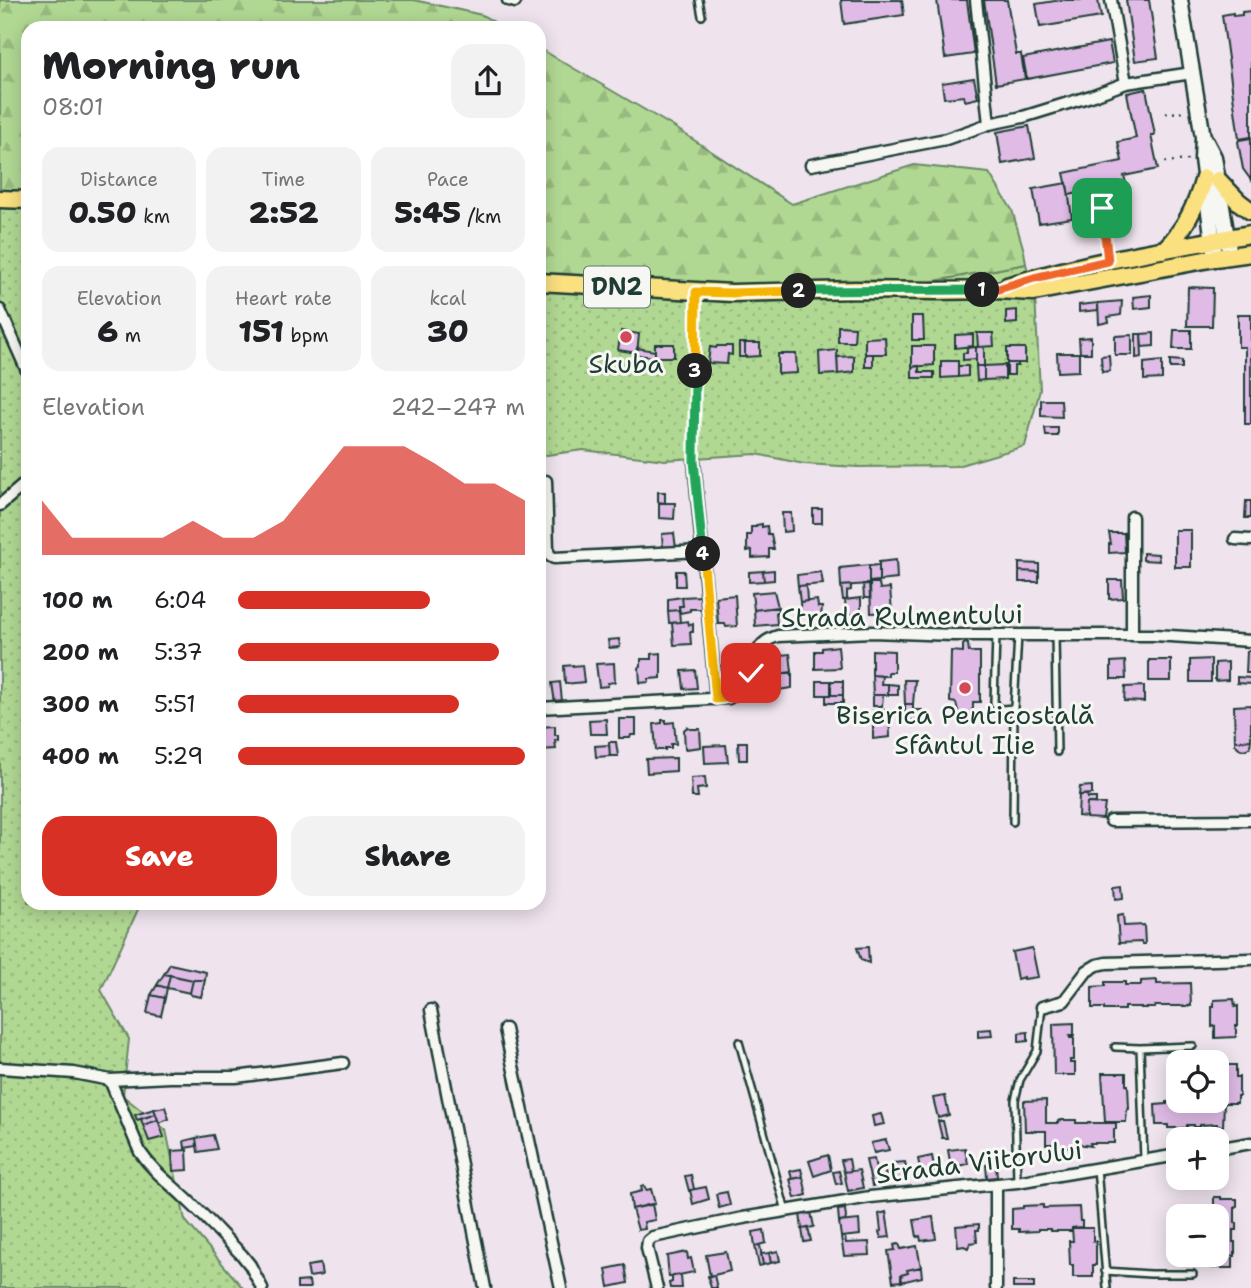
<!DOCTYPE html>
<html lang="en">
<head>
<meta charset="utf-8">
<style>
  body { margin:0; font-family:"Shantell Sans",sans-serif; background:#f2f2f2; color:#202124; height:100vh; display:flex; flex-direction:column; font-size:26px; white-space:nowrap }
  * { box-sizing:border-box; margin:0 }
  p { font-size:23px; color:#757577 }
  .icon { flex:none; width:38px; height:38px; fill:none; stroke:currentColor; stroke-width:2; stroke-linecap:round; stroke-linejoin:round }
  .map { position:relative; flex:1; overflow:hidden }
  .panel { position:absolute; left:21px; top:21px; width:525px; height:889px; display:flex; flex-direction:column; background:#fff; border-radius:21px; box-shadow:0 4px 18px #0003 }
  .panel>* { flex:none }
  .buttons { position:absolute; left:1166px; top:1050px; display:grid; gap:14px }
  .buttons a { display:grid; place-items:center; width:63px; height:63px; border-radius:14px; background:#fff; box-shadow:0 4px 18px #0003; font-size:35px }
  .pin { position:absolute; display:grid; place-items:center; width:60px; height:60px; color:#fff; margin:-30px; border-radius:14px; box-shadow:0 4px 10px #0006 }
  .km { position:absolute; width:35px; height:35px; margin:-18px; border-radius:50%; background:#222; color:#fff; font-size:19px; line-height:35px; text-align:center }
  .round { display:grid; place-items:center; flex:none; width:74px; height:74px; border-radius:21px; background:#f2f2f2 }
  .overview { display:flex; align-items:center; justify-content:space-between; height:119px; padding:0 21px }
  h1 { font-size:38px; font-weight:800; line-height:52px }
  .metrics { display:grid; grid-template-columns:repeat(3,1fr); gap:10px; height:119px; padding:7px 21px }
  .metrics div { display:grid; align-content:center; border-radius:18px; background:#f2f2f2; text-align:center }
  .metrics b { font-size:30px; font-weight:800 }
  .metrics small { font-size:19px; font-weight:400 }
  .metrics p { font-size:19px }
  .chart { height:196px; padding:14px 21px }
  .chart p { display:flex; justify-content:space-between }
  .chart svg { width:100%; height:126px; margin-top:7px; fill:#d93025; opacity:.7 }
  .cta { display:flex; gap:14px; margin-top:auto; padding:14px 21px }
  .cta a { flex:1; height:80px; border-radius:21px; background:#d93025; color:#fff; font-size:28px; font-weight:800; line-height:80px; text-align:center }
  .cta a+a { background:#f2f2f2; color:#202124 }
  ul { padding:0 21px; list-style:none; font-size:23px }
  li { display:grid; grid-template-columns:112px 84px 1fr; align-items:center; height:52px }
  li i { height:18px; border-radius:9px; background:#d93025 }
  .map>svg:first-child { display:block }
  .grass { fill:url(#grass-dots); stroke:#688a64; stroke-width:2 }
  .forest { fill:url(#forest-firs); stroke:#688a64; stroke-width:2 }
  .building { fill:#dfbbe6; stroke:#1f3d34; stroke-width:2 }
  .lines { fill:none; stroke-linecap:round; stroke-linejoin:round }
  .service-casing { stroke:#1f3d34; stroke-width:10 }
  .minor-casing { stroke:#1f3d34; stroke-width:15 }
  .secondary-casing { stroke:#1f3d34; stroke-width:19 }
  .primary-casing { stroke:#1f3d34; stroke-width:21 }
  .path { stroke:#1f3d34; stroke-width:2.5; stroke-dasharray:2 5; stroke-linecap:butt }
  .service { stroke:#f6f6f2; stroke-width:5 }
  .minor { stroke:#f6f6f2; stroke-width:10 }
  .secondary { stroke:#f6f6f2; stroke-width:14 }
  .primary { stroke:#fbe080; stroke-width:16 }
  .split-1-casing { stroke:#fff; stroke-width:14 }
  .split-2-casing { stroke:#fff; stroke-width:14 }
  .split-3-casing { stroke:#fff; stroke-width:14 }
  .split-4-casing { stroke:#fff; stroke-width:14 }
  .split-5-casing { stroke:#fff; stroke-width:14 }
  .split-1 { stroke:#f0652b; stroke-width:9 }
  .split-2 { stroke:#22a559; stroke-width:9 }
  .split-3 { stroke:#f5b400; stroke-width:9 }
  .split-4 { stroke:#22a559; stroke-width:9 }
  .split-5 { stroke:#f5b400; stroke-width:9 }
  .poi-dot { fill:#d1495b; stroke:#f6f6f2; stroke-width:2.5 }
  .labels { text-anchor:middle; stroke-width:6; stroke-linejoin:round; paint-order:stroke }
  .shield { fill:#f6f6f2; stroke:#60746d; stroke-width:2 }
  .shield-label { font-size:24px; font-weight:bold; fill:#1f3d34 }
  .poi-label { font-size:26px; fill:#1f3d34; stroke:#f6f6f2 }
  .street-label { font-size:26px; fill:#1f3d34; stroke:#f6f6f2 }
</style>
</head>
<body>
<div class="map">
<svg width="1251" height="1288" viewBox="0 0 1251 1288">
  <defs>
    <pattern id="grass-dots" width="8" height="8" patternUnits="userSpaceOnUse" patternTransform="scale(1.75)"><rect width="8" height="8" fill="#b1d893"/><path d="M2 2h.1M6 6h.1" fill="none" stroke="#98ba7f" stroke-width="1.8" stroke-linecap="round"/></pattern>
    <pattern id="forest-firs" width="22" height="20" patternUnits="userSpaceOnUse" patternTransform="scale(1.75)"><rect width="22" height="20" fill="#b1d893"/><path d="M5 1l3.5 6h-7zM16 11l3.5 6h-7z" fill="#98ba7f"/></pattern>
  </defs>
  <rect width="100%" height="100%" fill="#efe4ee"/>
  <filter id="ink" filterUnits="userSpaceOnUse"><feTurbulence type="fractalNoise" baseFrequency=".0143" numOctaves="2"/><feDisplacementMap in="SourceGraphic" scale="14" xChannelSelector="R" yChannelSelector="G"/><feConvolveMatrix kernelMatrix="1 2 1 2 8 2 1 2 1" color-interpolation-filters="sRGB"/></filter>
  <g filter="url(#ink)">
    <path class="grass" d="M0 190 28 193V903H141L101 990 129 1039 123 1096 166 1130 185 1220 243 1288H0Z
      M1026 264 1035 295 1040 390 1025 446 957 466 858 467 804 464 756 454 665 460 583 450 539 456V276L897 288Z"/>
    <path class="forest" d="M0 0H414L482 15 504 28H28V193L0 190Z
      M539 48 674 127 792 204 914 165 989 173 1012 210 1024 251 1026 264 897 288 674 284 539 276Z"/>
    <path class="building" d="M841 0H902L904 15 844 24Z
      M937 0H967L974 54 945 58Z
      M984 0H1007L1016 54H1021L1025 79 996 84Z
      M1061 0H1098L1101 17 1040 27 1036 4Z
      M1126 0H1149L1158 58 1135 61Z
      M1251 11V137L1239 139 1222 15 1233 13V16L1242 15V12Z
      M1109 42 1113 63 1027 79 1023 58Z
      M974 78 978 98 965 101 964 96 944 98 942 83Z
      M1146 89 1155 135H1151L1158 169 1124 176 1126 183 1069 195 1064 173 1122 161 1118 142 1136 138 1127 93Z
      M1029 126 1035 158 1002 164 997 132Z
      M1251 138V180L1243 169 1238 142 1239 140Z
      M1067 183 1072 218 1039 223 1033 189Z
      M1188 287 1213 288 1212 326H1187Z
      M1151 295V307L1134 309 1133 297Z
      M1122 301 1121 315 1108 317 1109 322 1099 324 1098 303Z
      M1098 303V310L1079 312V305Z
      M1017 310V323L1006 324V311Z
      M1238 314H1251V424H1245V347H1238Z
      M912 316H923L924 340H912Z
      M838 326 855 327 854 342H838Z
      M1174 330H1191V349H1173Z
      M621 331 639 334 637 353 618 350Z
      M977 333H993L994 346 978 347Z
      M1154 333V346L1142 347 1141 334Z
      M973 334V346L955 348V335Z
      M1136 334H1141L1142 357 1136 358Z
      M1132 335V355H1115V336Z
      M885 337 886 354H865V338Z
      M1091 337V353H1080L1079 338Z
      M739 343H745V357H739Z
      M745 343H760V356L745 357Z
      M655 344H674V357H655Z
      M717 346H732V355L728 354 727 364 708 363 710 347 716 348Z
      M912 346H934V365L912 367Z
      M976 347H984V366H976Z
      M976 347V359L963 360V353H967V348Z
      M637 348 655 351V357L636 355Z
      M1007 348H1025V363H1007Z
      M837 350 838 374 820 375 819 352Z
      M1057 353H1079V371L1058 372Z
      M778 354H796L797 373 778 374Z
      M865 354H873V367H865Z
      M1109 355 1110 371 1102 372 1101 356Z
      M854 356V372L838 374 837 357Z
      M1170 360 1182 361V368H1170Z
      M941 361H958V377L941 378Z
      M1162 361V379L1144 380V363Z
      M1007 363H1018V366H1014V375H1007Z
      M1005 365V379L984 380V366Z
      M919 366V372H934V378H912V367Z
      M958 366H968V376L958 377Z
      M976 366H984V380L977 381Z
      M1041 400H1061L1062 417 1041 416Z
      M1045 428H1058V436H1046Z
      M658 492H665V503L658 502Z
      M1246 501H1251V518H1245Z
      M659 503H675L674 519 659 518Z
      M813 509H822V523H813Z
      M813 509H822V523H813Z
      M782 513H791L792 531 783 532Z
      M762 524V527L767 526 768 534H771L774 549H769V557L752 558V550L747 551V535H751V527H756V525Z
      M1175 530H1191V567H1175Z
      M674 533 676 548 663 549 662 534Z
      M1109 533H1124L1125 552 1109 553V544H1111Z
      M1143 553 1158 554 1159 561 1143 560Z
      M896 560 897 579 879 581V562Z
      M1019 563 1039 564V572L1019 571Z
      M869 565V584L841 586 840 568Z
      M879 565V581L869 582V566Z
      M774 570V580L764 581 763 571Z
      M676 571H684L685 586H676Z
      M763 571 764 581 749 582V572Z
      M1019 571 1039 572V582H1019Z
      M821 572 823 584 798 586 797 575Z
      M1109 580H1122L1123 598 1109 599Z
      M870 583H879L880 589 890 588 892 612 871 613Z
      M863 584H869L870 598H864Z
      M806 585 807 601 800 602 798 586Z
      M851 585V590L847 591V600H843L841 586Z
      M774 591 778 607 754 610 752 593Z
      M735 595 737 626 726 627 725 624H718L716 597Z
      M701 596 702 609H690V611L680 613 679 606H683L682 597Z
      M682 597 683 606H679V610L668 611V599Z
      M861 598V614L846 615 845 600Z
      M817 600 818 607H822L821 617H801L800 602Z
      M778 607V612H776L777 624 755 626 754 610Z
      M679 610 680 622 669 623 668 611Z
      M688 621 689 625 693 624V632H690L691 644 674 645 672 623Z
      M619 639 620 647 609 648 608 640Z
      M965 643 968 644 969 652H980V702H973V708L969 715 963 716 958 711 956 703 950 702 951 651 963 652V645Z
      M838 646 840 668 815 669V651H822V648Z
      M872 650 894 651V672H888V676L872 675Z
      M1247 651H1251V673H1246Z
      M661 653V678L649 679V682L640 683 639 667 641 666V659H652V654Z
      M790 654 792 672 772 675V656Z
      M1211 659V682H1190V660Z
      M1149 660H1171V681H1149Z
      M1125 661 1126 679H1111V662Z
      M1228 662V680L1215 681V663Z
      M614 663 615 682 608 683V686L599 687 596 664Z
      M573 665V666L582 665 584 682 565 684 564 666Z
      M729 665 730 678 720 679 719 666Z
      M695 670 697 688 684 689 682 671Z
      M772 671V675L792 672V688L771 691 769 672Z
      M872 675 882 676 881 684H888V695H873Z
      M1237 677 1251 678V684L1237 683Z
      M904 680H915L913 704H905Z
      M817 681H831V695H817Z
      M831 681H843V695H831Z
      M560 682 562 701 555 703 552 683Z
      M888 684 898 685V695H888Z
      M1144 686V702L1124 701 1125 687Z
      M826 695H843V703H826Z
      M873 695H883L882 706H873Z
      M905 704H913V710H922V719H916V721L905 720Z
      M1251 705V740L1235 741 1234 706Z
      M889 710 890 737 873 739V711Z
      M889 710 890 737 873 739V711Z
      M606 719 607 734H590L589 720Z
      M619 719H636V735H631L630 738H619Z
      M662 720H666V723L674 722 676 744H671V748H665V750H656L654 724 662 723Z
      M555 726V735H558V740H555L556 749 539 750V727Z
      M687 727 690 729H700L701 747 685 749 684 730Z
      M1251 740 1250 747 1245 750H1241L1235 744V741Z
      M609 742H616L618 756H610Z
      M738 742H747V760H739Z
      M609 745 610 756 596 757 595 746Z
      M726 745 728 762 705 763 704 746Z
      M676 758V771L647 773 646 759Z
      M705 777 706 788 697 789 698 797H692L691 778Z
      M1092 786V794L1079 795 1080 787Z
      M1079 795H1087L1088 798H1096V803H1087L1086 817 1078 816Z
      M1087 803 1105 804 1103 819 1086 818Z
      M1123 885 1124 898 1116 899 1115 886Z
      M1123 915 1124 926 1144 925 1145 944H1142L1141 942 1119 943 1117 916Z
      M868 947 869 963 861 960 857 948Z
      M1032 948 1038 977 1024 979V977L1017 979 1012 952Z
      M170 964 206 972 205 980H193L164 974Z
      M164 974 170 975 167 988 157 985Z
      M170 975 193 980 190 993 167 988Z
      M193 980H205L201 997 191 995 190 993Z
      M1157 980V984L1190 983 1191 1006H1155V1008H1141V1007H1124V1010H1104V1008H1092V987L1105 986V982H1125V985H1141V981Z
      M157 985 167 988 165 998 151 995Z
      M151 995 165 998 161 1016 147 1013Z
      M1234 999 1235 1007 1238 1006V1026H1236V1037L1215 1038V1026L1212 1027V1007H1214V1000Z
      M1074 1023V1035H1069L1070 1038H1074V1060H1070V1063H1075V1075H1054L1053 1024Z
      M991 1029 992 1036 978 1037V1030Z
      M1028 1032V1041L1019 1042V1033Z
      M1216 1065H1236V1077H1239V1096H1237V1103H1216Z
      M1102 1073H1126V1085H1128L1129 1109 1127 1110 1126 1122H1105Z
      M945 1096 949 1115 938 1118 933 1098Z
      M1046 1100V1123H1058V1121L1060 1120H1076V1123H1116V1129H1114V1143H1090L1091 1146 1078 1144V1146L1053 1147V1144H1046V1131H1025L1024 1101Z
      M1187 1101V1104L1224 1103 1223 1126H1217V1124L1200 1125V1127H1194V1125H1187V1128H1168V1125H1156L1155 1105 1167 1104V1102Z
      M165 1107 169 1119 159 1123 154 1109Z
      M154 1109 156 1114 137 1120 135 1115Z
      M156 1114 158 1120 143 1125 141 1119Z
      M881 1114 884 1124 874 1126 872 1116Z
      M158 1120 164 1137 149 1141 143 1125Z
      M938 1121H943L947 1138H942Z
      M213 1135 217 1149 198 1152 196 1138Z
      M196 1138 197 1146 185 1148 184 1141Z
      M886 1140 889 1150 874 1153 871 1143Z
      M965 1148 968 1164 951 1167 948 1150Z
      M187 1150 188 1170 173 1171 172 1151Z
      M828 1155 831 1170 814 1176 809 1161Z
      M932 1156 935 1171 921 1173 918 1159Z
      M849 1159 851 1171 844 1172 841 1160Z
      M874 1159 876 1169 884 1167 887 1182 872 1186 866 1160Z
      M905 1162 908 1178 896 1180 893 1163Z
      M996 1164 997 1177 987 1178 986 1165Z
      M801 1169 803 1177 792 1179 790 1171Z
      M859 1170 863 1188 848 1191 844 1172Z
      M839 1171 842 1183 836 1184 833 1172Z
      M691 1175 694 1189 689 1191 685 1176Z
      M803 1177 807 1195 795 1198 790 1179Z
      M644 1185 646 1190 651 1189 655 1204 632 1209 630 1194 642 1191 641 1186Z
      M706 1187 709 1199 693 1204 690 1190Z
      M727 1192 730 1205 719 1208 716 1194Z
      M1214 1197H1221V1199H1237V1206L1235 1207V1223H1237V1230H1233V1242H1235V1256H1233V1268H1212V1257H1209V1255H1216V1216H1214Z
      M652 1204 655 1220 644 1222 645 1229 638 1230 632 1209Z
      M1043 1205V1208L1079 1207 1080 1221H1082V1227L1072 1228V1231H1050V1229H1038V1231L1019 1232V1229H1012V1209L1023 1208V1206Z
      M845 1209 846 1218 845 1221 839 1222 838 1210Z
      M811 1212 814 1227 802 1229 800 1214Z
      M886 1212 890 1237 881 1238 879 1232 881 1231 879 1214Z
      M933 1217 936 1239 921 1241 920 1236 917 1237 914 1220Z
      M859 1220 860 1235 841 1237 839 1222Z
      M979 1224V1230H976L977 1242 970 1243 968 1248 964 1246 958 1247 956 1226Z
      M808 1228 811 1241 804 1242 802 1229Z
      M1072 1228H1093V1241H1096V1265H1093V1277H1073V1265H1070L1069 1241H1073Z
      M764 1230 766 1243 755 1246 753 1232Z
      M841 1237H845L846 1243 869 1242 870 1255 844 1256Z
      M899 1244 901 1249 917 1246 921 1267 907 1270 908 1273 901 1275 902 1281 893 1282 888 1251 895 1250 894 1245Z
      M760 1245 763 1265 759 1266 755 1246Z
      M778 1251 780 1261 771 1263 769 1253Z
      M687 1252 688 1259 691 1258 694 1272 669 1277 667 1256Z
      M726 1252 730 1271 710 1276 706 1255Z
      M769 1253 771 1263 763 1265 761 1254Z
      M320 1264 322 1275 309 1277 307 1266Z
      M625 1265 628 1283 609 1287 606 1269Z
      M921 1267 922 1277 901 1282V1275L908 1273 907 1270Z
      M681 1275 682 1288H670L669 1283 672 1282V1276Z
      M714 1275 717 1288H711L708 1276Z
      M309 1281 310 1288H297V1282Z
      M1013 1282H1034V1288H1013Z"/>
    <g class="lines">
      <g class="service-casing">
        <path id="service" d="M699 0 702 16
          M1055 634 1057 752
          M996 635 994 703 996 707 1002 709 1014 708 1013 822
          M1014 708 1018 635
          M739 1042 786 1211
          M1115 1047 1140 1048
          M1144 1160 1140 1048 1193 1046
          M1097 1168 1107 1288
          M1017 1182 1015 1100 1020 1080 1037 1051 1042 1007
          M1105 1271 1150 1274H1193"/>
      </g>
      <g class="minor-casing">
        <path id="minor" d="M508 0 515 2
          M976 0 989 124
          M1111 0 1126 83 1192 73
          M811 165 946 139 989 124 1023 117 1091 96 1126 83
          M0 310 28 373
          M694 461 716 699
          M546 481 548 551 550 556 554 558 702 551
          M0 505 28 481
          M1235 539 1251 540
          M1132 635V517
          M539 708 729 698C737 693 745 686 750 677 758 659 753 643 778 636L872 632 953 635H1154L1251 641
          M1111 821 1251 820
          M1042 1007 1064 1001 1087 971 1097 965 1106 963 1251 959
          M431 1010 485 1288
          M505 1029 561 1288
          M0 1068 74 1073 110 1080 170 1077H236L343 1063
          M110 1080 140 1152C152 1170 167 1181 183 1196 203 1214 222 1235 242 1255L250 1265 262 1288
          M1216 1149 1251 1143
          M657 1288 647 1248 648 1241 653 1237 743 1218 870 1197 1017 1182 1178 1155
          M996 1288V1184"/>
      </g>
      <g class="secondary-casing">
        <path id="secondary" d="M1180 0 1203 137 1202 159 1214 250
          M1204 138 1214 157 1230 256"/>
      </g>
      <g class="primary-casing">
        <path id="primary" d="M1218 180 1239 202 1251 211
          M0 199 28 200
          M1164 250C1185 229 1196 207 1204 178
          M539 282 732 293 855 290 935 291 995 290 1034 292 1215 258 1251 253
          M1007 286C1086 262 1169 248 1251 234"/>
      </g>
      <path class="path" d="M1166 113 1185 112
        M1165 162 1189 160
        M1102 208 1107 247
        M694 453 696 305"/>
      <use href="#service" class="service"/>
      <use href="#minor" class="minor"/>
      <use href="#secondary" class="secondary"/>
      <use href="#primary" class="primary"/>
    </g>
  </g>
  <g class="lines" filter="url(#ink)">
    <g class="split-1-casing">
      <path id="split-1" d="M982 290H995L1034 278 1108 261 1102 208"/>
    </g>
    <g class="split-2-casing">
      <path id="split-2" d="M799 291 982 290"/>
    </g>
    <g class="split-3-casing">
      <path id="split-3" d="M695 371 696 292 732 293 799 291"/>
    </g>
    <g class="split-4-casing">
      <path id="split-4" d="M695 371 694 461 703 554"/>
    </g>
    <g class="split-5-casing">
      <path id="split-5" d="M703 554 716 699C734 698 744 689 751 673"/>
    </g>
    <use href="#split-1" class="split-1"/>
    <use href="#split-2" class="split-2"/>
    <use href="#split-3" class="split-3"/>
    <use href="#split-4" class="split-4"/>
    <use href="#split-5" class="split-5"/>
  </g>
  <g class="poi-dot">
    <circle cx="626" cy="337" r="7"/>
    <circle cx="965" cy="688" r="7"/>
  </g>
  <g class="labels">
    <rect class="shield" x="584" y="266.5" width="66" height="41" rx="5"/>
    <g class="shield-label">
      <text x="617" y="295">DN2</text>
    </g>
    <g class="poi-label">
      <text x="626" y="373">Skuba</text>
      <text x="965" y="724">Biserica Penticostală<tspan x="965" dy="30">Sfântul Ilie</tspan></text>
    </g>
    <g class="street-label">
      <text transform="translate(902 616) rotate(-1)" y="9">Strada Rulmentului</text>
      <text transform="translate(979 1162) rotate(-7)" y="9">Strada Viitorului</text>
    </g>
  </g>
</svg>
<div class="buttons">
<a><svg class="icon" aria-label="locate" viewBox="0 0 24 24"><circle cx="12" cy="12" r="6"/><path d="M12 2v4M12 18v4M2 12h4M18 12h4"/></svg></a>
<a>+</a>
<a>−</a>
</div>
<div class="pin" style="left:1102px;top:208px;background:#1e9e55"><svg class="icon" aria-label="arrive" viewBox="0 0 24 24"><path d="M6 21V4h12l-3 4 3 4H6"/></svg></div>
<div class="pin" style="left:751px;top:673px;background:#d93025"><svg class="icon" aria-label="check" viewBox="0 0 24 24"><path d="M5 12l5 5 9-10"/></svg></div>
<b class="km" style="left:982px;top:290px">1</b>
<b class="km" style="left:799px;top:291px">2</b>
<b class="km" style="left:695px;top:371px">3</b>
<b class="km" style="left:703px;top:554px">4</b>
<section class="panel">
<div class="overview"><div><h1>Morning run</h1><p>08:01</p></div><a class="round"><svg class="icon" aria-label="share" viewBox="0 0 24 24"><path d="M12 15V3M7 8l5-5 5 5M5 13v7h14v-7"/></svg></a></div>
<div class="metrics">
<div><p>Distance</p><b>0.50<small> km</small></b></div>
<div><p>Time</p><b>2:52</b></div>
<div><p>Pace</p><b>5:45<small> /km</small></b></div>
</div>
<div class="metrics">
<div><p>Elevation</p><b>6<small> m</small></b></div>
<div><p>Heart rate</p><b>151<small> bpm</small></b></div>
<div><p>kcal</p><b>30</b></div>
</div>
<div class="chart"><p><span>Elevation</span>242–247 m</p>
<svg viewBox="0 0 160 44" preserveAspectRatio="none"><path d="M0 44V25L10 38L20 38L30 38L40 38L50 32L60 38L70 38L80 32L90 19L100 6L110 6L120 6L130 12L140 19L150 19L160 25V44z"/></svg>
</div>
<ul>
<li><b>100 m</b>6:04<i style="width:67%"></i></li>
<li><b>200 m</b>5:37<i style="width:91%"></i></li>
<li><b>300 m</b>5:51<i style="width:77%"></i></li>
<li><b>400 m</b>5:29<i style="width:100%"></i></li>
</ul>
<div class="cta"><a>Save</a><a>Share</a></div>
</section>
</div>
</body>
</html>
